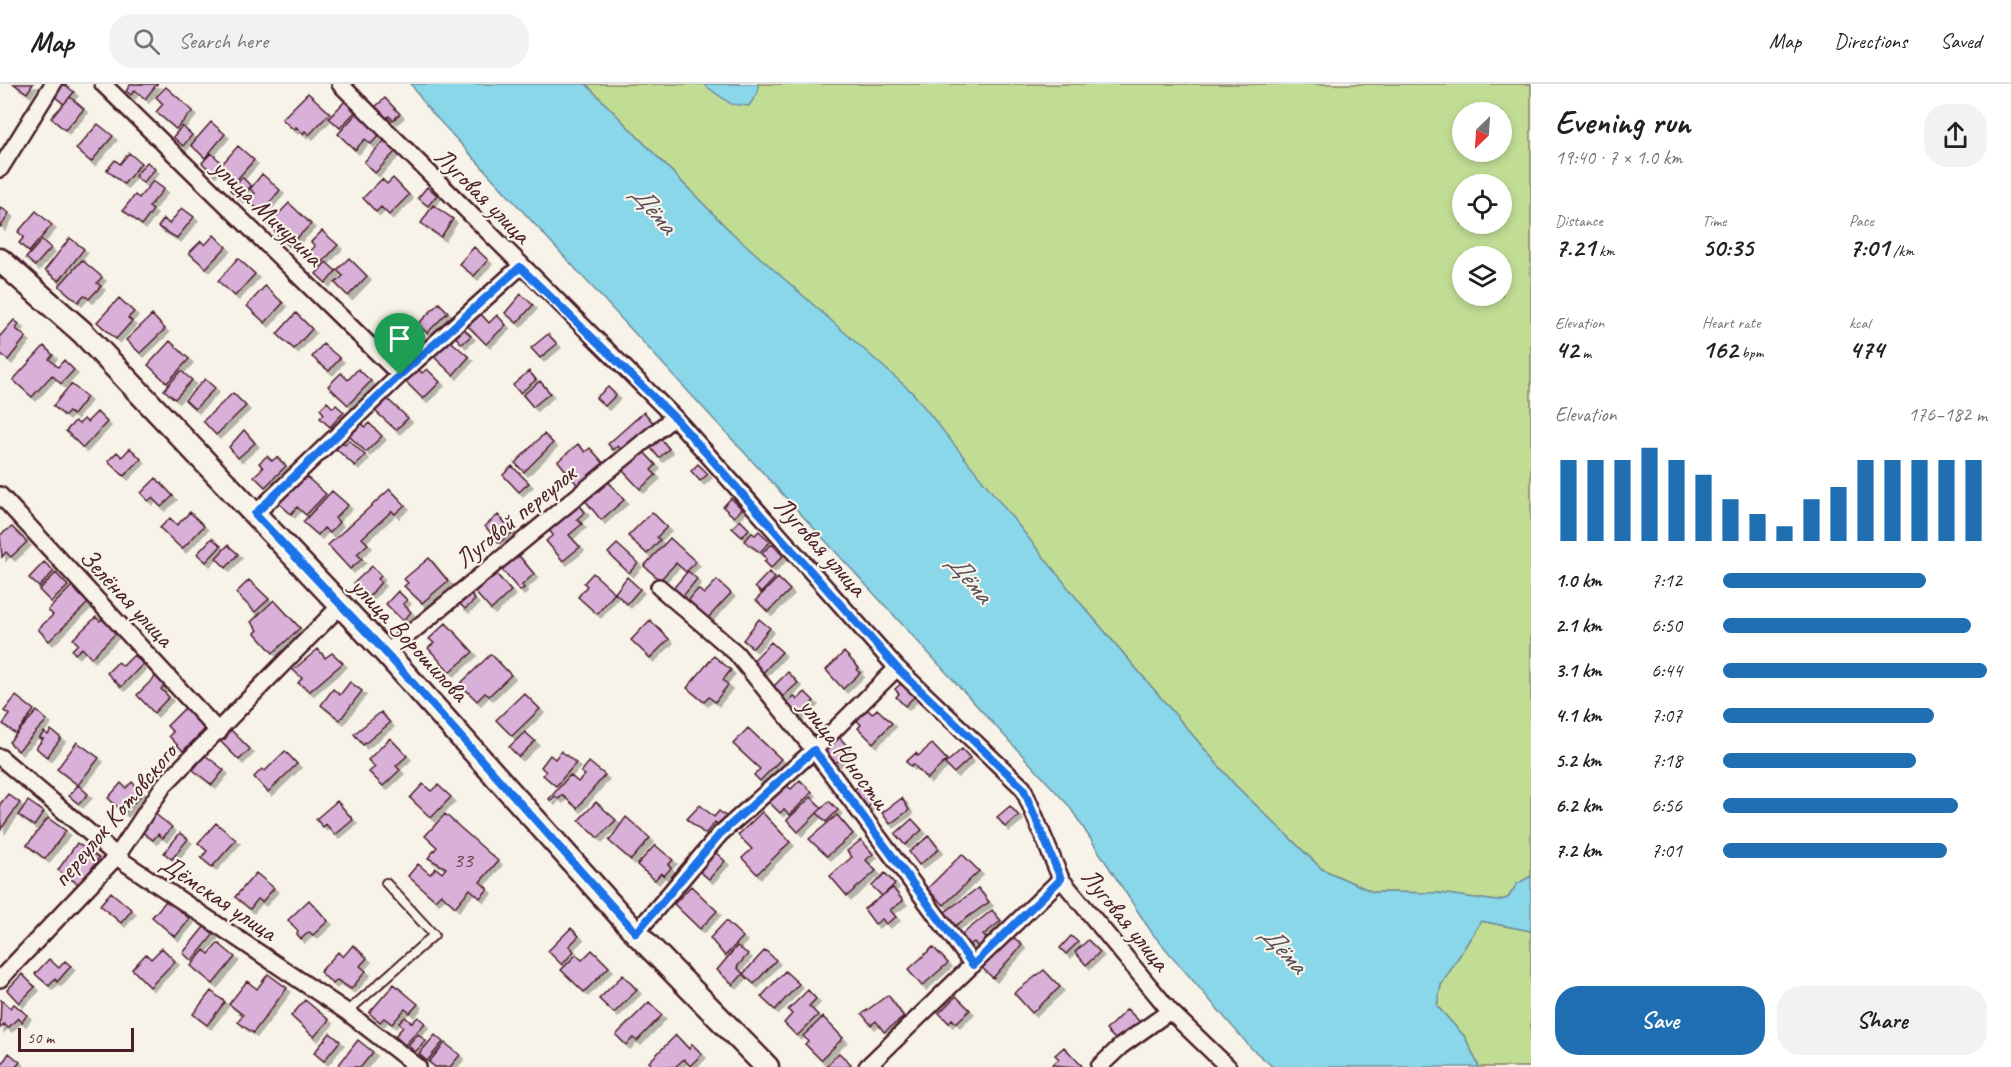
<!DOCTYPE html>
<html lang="en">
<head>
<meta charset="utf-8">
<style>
  body { margin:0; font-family:Caveat,sans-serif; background:#f2f2f2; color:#202124; height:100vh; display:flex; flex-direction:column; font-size:22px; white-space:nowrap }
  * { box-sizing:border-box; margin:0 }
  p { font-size:20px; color:#757577 }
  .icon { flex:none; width:33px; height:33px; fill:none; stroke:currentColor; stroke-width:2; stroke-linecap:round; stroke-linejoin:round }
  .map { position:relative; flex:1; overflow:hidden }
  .sheet { display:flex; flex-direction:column; background:#fff; width:480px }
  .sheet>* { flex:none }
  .needle { width:39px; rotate:205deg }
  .fabs { position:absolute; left:1452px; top:18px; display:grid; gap:12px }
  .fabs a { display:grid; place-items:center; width:60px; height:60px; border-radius:50%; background:#fff; box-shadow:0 3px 9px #0003; font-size:30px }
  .scale { position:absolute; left:18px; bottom:15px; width:116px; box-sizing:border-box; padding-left:6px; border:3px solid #4a1f2b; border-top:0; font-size:16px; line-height:21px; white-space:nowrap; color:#4a1f2b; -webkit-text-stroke:4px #f7f3e8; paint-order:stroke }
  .pin { position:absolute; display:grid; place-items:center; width:51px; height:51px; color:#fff; margin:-62px -26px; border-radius:50% 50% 50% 0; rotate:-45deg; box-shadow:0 0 6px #0007 }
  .pin .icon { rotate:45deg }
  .round { display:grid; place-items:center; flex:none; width:63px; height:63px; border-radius:24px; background:#f2f2f2 }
  .headline { display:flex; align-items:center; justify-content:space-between; height:102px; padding:0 24px }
  h1 { font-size:33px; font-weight:600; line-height:45px }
  .figures { display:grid; grid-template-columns:repeat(3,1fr); gap:9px; height:102px; padding:6px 24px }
  .figures div { display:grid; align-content:center }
  .figures b { font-size:26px; font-weight:600 }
  .figures small { font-size:16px; font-weight:400 }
  .figures p { font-size:16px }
  .chart { height:168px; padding:12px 24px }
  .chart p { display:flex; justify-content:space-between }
  .chart svg { width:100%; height:108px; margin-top:6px; stroke:#1f6fb2; stroke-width:6 }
  .action { display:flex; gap:12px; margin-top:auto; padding:12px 24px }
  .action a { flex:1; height:69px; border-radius:24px; background:#1f6fb2; color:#fff; font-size:24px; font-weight:600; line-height:69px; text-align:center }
  .action a+a { background:#f2f2f2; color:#202124 }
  ul { padding:0 24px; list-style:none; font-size:20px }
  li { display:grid; grid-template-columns:96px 72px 1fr; align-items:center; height:45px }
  li i { height:15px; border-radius:8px; background:#1f6fb2 }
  header { display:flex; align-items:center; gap:36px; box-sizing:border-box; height:84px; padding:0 30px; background:#fff; border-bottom:2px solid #e0e0e0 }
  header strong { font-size:28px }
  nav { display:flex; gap:33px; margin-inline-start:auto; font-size:21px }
  .search { width:420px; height:54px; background:#f2f2f2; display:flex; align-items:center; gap:15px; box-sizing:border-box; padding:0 21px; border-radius:24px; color:#757577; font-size:22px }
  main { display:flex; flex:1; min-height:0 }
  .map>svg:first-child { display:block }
  .green { fill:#c1dd94; stroke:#867e60; stroke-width:1.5; fill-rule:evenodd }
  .water { fill:#89d7e8; stroke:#708d9c; stroke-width:1.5 }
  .building { fill:#d9b1d8; stroke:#4a1f2b; stroke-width:1.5; filter:url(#shadow) }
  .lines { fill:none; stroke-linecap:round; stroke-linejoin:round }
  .lane-casing { stroke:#4a1f2b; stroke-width:12 }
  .street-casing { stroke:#4a1f2b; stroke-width:20 }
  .secondary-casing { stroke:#4a1f2b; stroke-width:27 }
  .lane { stroke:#f7f3e8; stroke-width:8 }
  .street { stroke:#f7f3e8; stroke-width:15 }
  .secondary { stroke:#f7f3e8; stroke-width:22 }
  .route-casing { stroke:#fff; stroke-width:12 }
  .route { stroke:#1a73e8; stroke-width:8 }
  .labels { text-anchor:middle; stroke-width:4.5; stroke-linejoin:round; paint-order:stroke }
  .number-label { font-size:22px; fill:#6e4456 }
  .street-label { font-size:26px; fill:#4a1f2b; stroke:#f7f3e8 }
  .water-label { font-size:27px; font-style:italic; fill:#5a4d5a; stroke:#f7f3e8 }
</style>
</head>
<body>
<header>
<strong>Map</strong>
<div class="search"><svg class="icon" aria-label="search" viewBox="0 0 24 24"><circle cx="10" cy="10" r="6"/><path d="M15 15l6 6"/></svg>Search here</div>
<nav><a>Map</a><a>Directions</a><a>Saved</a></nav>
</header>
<main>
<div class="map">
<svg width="1531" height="983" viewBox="0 0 1531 983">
  <defs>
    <filter id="shadow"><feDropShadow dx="4" dy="4" stdDeviation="0" flood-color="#0004"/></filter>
  </defs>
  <rect width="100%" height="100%" fill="#f7f3e8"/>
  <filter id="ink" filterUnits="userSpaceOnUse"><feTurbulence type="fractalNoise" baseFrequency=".0167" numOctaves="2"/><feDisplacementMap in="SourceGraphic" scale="12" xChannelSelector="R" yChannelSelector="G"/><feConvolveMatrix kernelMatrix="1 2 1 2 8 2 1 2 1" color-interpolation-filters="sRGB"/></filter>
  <g filter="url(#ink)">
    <path class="green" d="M586 0H1531V792L1517 800 1508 814 1497 817 1439 809 1373 808 1322 785 1235 701 1078 516 729 146ZM1462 28H1502V68H1462ZM1462 100H1502V140H1462ZM1462 172H1502V212H1462Z
      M1481 837 1531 847V983H1479L1465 953 1437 922 1441 901Z"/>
    <path class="water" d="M411 0H586L729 146 913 309 1078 516 1235 701 1322 785 1373 808 1439 809 1497 817 1508 814 1517 800 1531 792V847L1481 837 1441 901 1437 922 1465 953 1479 983H1273L1251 964 1152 849 1069 722 426 22Z
      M703 0H758V8L749 22 731 20Z"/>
    <path class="building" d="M14 0H33L27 9Z
      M64 0 74 8 64 20 54 12Z
      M131 0H157L145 15 135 6 131 11 126 7Z
      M166 3 193 27 176 45 156 28 163 20 156 13Z
      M308 9 330 29 309 51 305 47 303 50 296 43 294 46 282 35Z
      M70 13 84 25 65 46 51 34Z
      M385 14 400 30 393 36 389 32 385 36 374 24Z
      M347 15 358 25 340 44 329 34Z
      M358 28 381 49 371 60 365 55 355 66 338 50Z
      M211 38 225 50 205 74 191 61Z
      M98 40 113 52 91 78 76 65Z
      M182 42 192 51 183 62 173 53Z
      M385 56 396 67 375 89 364 78Z
      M238 62 254 76 233 100 217 86Z
      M129 69 141 79 124 100 107 86 115 76 120 80Z
      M211 69 221 78 212 88 202 79Z
      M147 78 155 85 143 99 135 92Z
      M262 90 280 106 262 128 248 117 255 109 250 105Z
      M242 93 251 102 239 115 230 106Z
      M393 94 409 111 389 131 381 123 376 128 363 114 382 95 387 100Z
      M153 97 164 105 149 123 153 126 142 141 123 126 135 111 139 114Z
      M427 103 437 111 428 122 418 114Z
      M289 119 311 140 289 162 268 141Z
      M433 121 453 135 441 153 421 139Z
      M0 123 9 129 1 143 0 142Z
      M182 124 194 133 177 154 158 143 164 135 169 140Z
      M36 127 52 141 29 168 19 159 24 153 18 148Z
      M322 147 338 161 318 183 306 172 315 162 311 158Z
      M214 151 226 163 206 184 189 169 201 157 205 161Z
      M70 154 84 165 59 197 45 186Z
      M42 156 51 164 35 182 26 174Z
      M474 163 488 176 474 192 459 180Z
      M238 174 255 190 235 212 218 197Z
      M349 174 367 192 348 212 335 199 343 192 337 186Z
      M82 176 102 193 97 199 101 202 89 215 84 211 78 218 59 202Z
      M326 178 336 187 326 199 316 190Z
      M265 202 283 219 265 239 247 222Z
      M521 210 533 221 517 239 505 229Z
      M119 214 134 228 128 234 132 237 116 255 97 238Z
      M439 219 448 228 427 249 418 240Z
      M478 227 489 239 497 231 506 241 486 260 465 239Z
      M296 229 312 245 294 265 277 250Z
      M152 231 165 245 140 269 126 256Z
      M406 234 421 248 405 265 391 252Z
      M14 236 19 240 16 245 26 253 8 276 0 269V252Z
      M460 241 471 252 462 260 452 249Z
      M548 250 557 260 540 274 531 264Z
      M447 254 469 273 453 291 432 271Z
      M170 257 189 275 167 299 148 281Z
      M323 260 340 274 329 287 312 273Z
      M44 262 53 271 49 275 58 283 64 276 74 286 61 300 52 291 32 313 13 296Z
      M416 283 422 289 427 285 440 298 423 315 404 296Z
      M358 285 371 297 348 321 328 302 341 289 348 296Z
      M181 287 192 296 175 315 164 306Z
      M529 287 536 296 520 309 513 301Z
      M205 295 215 304 195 325 185 316Z
      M540 297 550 309 533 323 523 311Z
      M71 300 87 313 73 331 69 328 65 332 53 322Z
      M608 303 616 311 605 322 596 314Z
      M233 309 246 322 216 351 203 337Z
      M384 312 408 334 396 346 373 325Z
      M327 318 333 324 336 321 344 328 330 343 320 334 324 330 320 325Z
      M97 328 107 338 83 364 66 347 75 337 79 340 84 335 87 338Z
      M644 328 654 340 623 368 618 362 613 366 608 360Z
      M359 336 365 343 369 339 382 352 366 368 346 349Z
      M244 346 255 359 238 374 229 363Z
      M544 350 553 359 524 388 515 379Z
      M339 355 345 361 349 356 365 371 355 382 333 362Z
      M661 355 669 365 659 374 651 364Z
      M578 360 585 368 590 364 606 382 580 404 558 377Z
      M130 364 141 375 124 392 108 377 117 368 122 373Z
      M643 367 656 381 651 386 656 391 640 405 622 386Z
      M267 372 272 377 277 373 286 382 265 403 254 392 263 384 259 379Z
      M698 380 708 390 700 397 691 387Z
      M512 382 529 399 519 408 503 391Z
      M301 388 326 410 306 431 297 423 291 430 275 416Z
      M156 394 173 412 161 423 152 414 148 417 141 409Z
      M607 396 624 416 601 436 584 415Z
      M390 405 405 421 395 430 392 427 362 454 368 460 357 470 362 475 350 485 328 461Z
      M332 407 348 421 335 434 339 438 330 449 324 444 318 451 303 438Z
      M731 414 742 425 734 433 723 423Z
      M575 416 585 428 577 435 582 440 569 451 580 463 563 477 546 457 553 451 548 445Z
      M190 428 204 442 182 465 160 444 170 434 177 441Z
      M652 428 667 443 657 453 660 456 647 470 628 452Z
      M498 431 513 448 499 459 485 442Z
      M740 436 749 445 742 453 732 444Z
      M12 443 27 458 11 473 6 468 2 473 0 451Z
      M759 447 770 458 760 468 744 457 752 449 755 451Z
      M212 454 221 462 206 478 197 470Z
      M670 454 696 478 686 488 676 479 660 496 644 482Z
      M617 460 638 479 629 489 608 469Z
      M772 460 783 472 771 484 764 477 767 475 762 469Z
      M228 461 238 470 226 484 216 474Z
      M515 467 534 490 522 501 524 504 520 507 498 481Z
      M429 474 448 497 422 519 404 502 408 499 404 495Z
      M44 478 54 487 39 503 29 494Z
      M372 482 381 492 378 495 381 498 368 514 354 499Z
      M492 485 511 507 491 526 473 506Z
      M688 487 697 495 680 516 671 507Z
      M769 488 775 494 761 509 755 503Z
      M56 489 68 502 51 518 39 506Z
      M593 489 615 509 597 530 578 513 587 502 584 499Z
      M627 493 640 505 627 520 615 509Z
      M778 494 790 506 768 528 756 516Z
      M249 496 269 515 255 528 236 509Z
      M717 496 731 509 707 535 688 517 698 505 704 510Z
      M73 501 89 518 49 557 38 545 53 531 48 526Z
      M467 506 475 516 465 525 456 516Z
      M398 507 407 516 403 520 411 528 403 537 386 520Z
      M274 516 300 544 273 569 255 549 258 546 251 538Z
      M96 533 100 537 104 533 118 547 91 574 82 564 75 570 72 566 78 560 73 555Z
      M759 535 770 544 753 564 743 556Z
      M650 536 669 555 650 574 631 556Z
      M446 539 473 568 450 588 428 564 434 559 429 555Z
      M771 558 782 568 760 592 749 581Z
      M318 565 325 574 332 569 343 579 310 607 298 599 302 594 293 586Z
      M844 568 859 584 857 586 860 589 843 605 826 586Z
      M491 570 511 591 489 612 485 609 477 617 460 600Z
      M134 571 143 580 121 603 107 589 118 578 123 582Z
      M714 572 731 586 723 596 728 601 715 618 709 613 704 618 687 604Z
      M788 588 798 599 780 615 771 605Z
      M159 589 168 599 161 605 169 613 154 629 137 611Z
      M904 597 917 610 905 622 896 613 899 610 895 605Z
      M350 598 362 607 340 636 321 621 333 605 340 611Z
      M805 608 814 617 799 632 790 622 787 624 785 621 794 612 797 616Z
      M524 609 540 625 512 652 496 636Z
      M16 612 34 626 16 650 3 640 10 631 4 627Z
      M188 621 206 644 183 667 169 652 173 648 167 642Z
      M865 623 872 630 877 625 892 639 873 659 858 644 861 641 855 634Z
      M37 627 47 636 18 667 9 658Z
      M381 628 390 639 363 661 354 650Z
      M748 644 781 675 760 697 754 691 760 685 733 660Z
      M230 645 250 665 239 676 219 656Z
      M51 646 61 654 47 673 36 664 43 655 39 654 44 648 48 651Z
      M525 648 535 657 519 673 509 663Z
      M836 650 850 665 836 679 821 664Z
      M390 654 407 672 396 682 400 686 383 702 369 688 375 683 368 676Z
      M77 658 99 674 78 701 57 685Z
      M932 660 947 676 927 695 913 680 911 682 906 678 916 669 918 672Z
      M962 665 970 674 954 689 945 680Z
      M285 667 297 680 268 708 254 693 262 685 265 687Z
      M561 667 576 679 556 702 543 691 546 688 541 683 550 671 555 675Z
      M205 671 224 686 212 701 193 686Z
      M589 678 605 691 577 724 562 711 559 715 555 712 551 717 549 715 570 691 578 698 585 691 581 688Z
      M800 696 812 708 790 731 784 725 780 729 769 718 786 701 791 705Z
      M132 698 143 709 124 729 108 714 121 699 126 704Z
      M423 700 431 707 438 701 451 713 431 734 410 714Z
      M78 701 88 710 79 720 69 712Z
      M859 701 875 717 867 724 852 708Z
      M8 710 20 719 1 745 0 720Z
      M811 713 822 724 798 748 787 736Z
      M902 714 909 726 890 740 882 729Z
      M28 717 44 728 34 742 18 731Z
      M337 717 353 736 335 751 326 740 323 743 316 735Z
      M829 717 838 726 826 738 817 729Z
      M596 718 616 736 598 754 579 736Z
      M700 721 714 733 719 727 727 733 719 742 715 738 705 750 687 735Z
      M1010 722 1019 732 1005 743 997 733Z
      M762 728 790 758 757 790 742 774 752 765 738 751Z
      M154 729 172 743 163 754 158 750 153 756 141 747Z
      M445 730 498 777 480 798 488 805 480 814 470 805 455 823 441 810 435 816 408 792 418 780 430 790 436 784 442 789 446 784 428 774 437 763 425 752Z
      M837 731 853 750 827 772 809 755Z
      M626 733 650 754 631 776 609 757Z
      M48 734 66 747 45 775 27 761Z
      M912 735 922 746 905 761 895 750Z
      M216 739 236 756 212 783 201 774 207 767 198 759Z
      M180 749 188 755 172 775 164 769Z
      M929 752 939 765 919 781 909 768Z
      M861 756 873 770 866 776 876 787 847 812 830 792 852 773 847 767Z
      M77 759 99 774 80 801 58 786Z
      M655 761 673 776 668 781 671 784 664 792 661 789 655 796 637 781Z
      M715 768 725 777 709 795 698 786Z
      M962 770 979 787 944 821 927 805Z
      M256 789 274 804 262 818 258 815 250 825 235 813Z
      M885 789 895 800 882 812 872 802Z
      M691 802 717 827 700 845 674 820Z
      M893 804 903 817 890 826 896 833 886 840 882 835 875 840 864 825Z
      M978 804 989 818 955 842 945 828Z
      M111 808 132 826 121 839 100 821Z
      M167 816 190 835 175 853 152 833Z
      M309 816 328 837 313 851 309 848 301 855 297 850 298 847 288 836Z
      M992 826 1001 837 983 851 987 855 978 863 974 858 968 862 960 852Z
      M726 837 743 853 725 872 710 854Z
      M204 843 214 850 192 877 183 869Z
      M571 844 579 852 569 862 574 867 562 881 548 867Z
      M1009 849 1022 861 993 894 980 882Z
      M1071 852 1078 858 1066 870 1060 864Z
      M1088 856 1100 868 1086 881 1075 868Z
      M218 859 235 873 213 900 191 882 204 866 209 870Z
      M353 861 367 874 360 882 366 887 351 905 337 896 333 900 320 888 338 868 343 873Z
      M737 862 748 870 737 883 743 890 733 901 717 886Z
      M933 863 948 879 922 902 908 886Z
      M162 864 175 877 150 903 132 885 146 870 151 875Z
      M592 866 609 883 584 908 561 886 576 871 582 876Z
      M765 866 776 876 754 900 743 890Z
      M49 875 59 884 65 877 71 882 57 898 55 895 49 902 35 890Z
      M1044 886 1060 903 1032 929 1014 909Z
      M785 887 799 900 775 926 761 913Z
      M22 890 35 903 19 919 7 906Z
      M268 890 287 904 253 949 238 938 243 931 229 920 247 897 257 905Z
      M623 891 637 906 614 929 599 915Z
      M394 900 418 920 410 929 405 925 392 940 384 934 380 938 369 929Z
      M808 906 816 915 809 922 818 931 797 952 784 939 792 930 788 926Z
      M211 907 225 918 207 941 193 930Z
      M888 911 904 933 884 948 876 937 871 941 862 930Z
      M956 912 970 926 956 939 952 935 949 939 939 929Z
      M1 916 10 924 14 920 27 931 22 938 18 934 8 944 4 940 0 944Z
      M305 916 329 936 314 953 291 932Z
      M649 918 662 931 637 957 633 954 626 961 616 951Z
      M1127 925 1141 939 1120 960 1106 946Z
      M405 933 412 939 418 933 425 939 405 961 395 952 403 943 399 939Z
      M823 933 843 954 821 976 805 960 808 957 803 952Z
      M330 949 340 957 324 977 314 969Z
      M418 950 426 957 415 968 408 961Z
      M435 951 443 958 427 977 419 970Z
      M676 951 689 965 692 960 702 970 690 982 684 975 675 983H654L649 978Z
      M358 956 373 968 361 983H337Z
      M445 959 460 971 450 983H435L429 978Z
      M1064 963 1082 982 1080 983 1052 981 1059 975 1055 971Z
      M9 969 20 978 16 983H0Z
      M839 969 851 980 848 983H825Z"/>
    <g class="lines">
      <g class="lane-casing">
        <path id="lane" d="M347 928 434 851 386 799"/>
      </g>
      <g class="street-casing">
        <path id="street" d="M103 0 400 291
          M340 0 674 333 897 584 1023 704 1061 795 1170 927 1228 983
          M0 85 53 0
          M0 411 219 648
          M255 430 400 291 520 183
          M659 503 736 569 814 666 973 881
          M386 569 674 333
          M0 673 124 778 347 928 418 983
          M636 849 720 750 814 666 897 584
          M0 895 117 772 164 701 341 521
          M867 983 1061 795
          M1099 983 1121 962 1170 927"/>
      </g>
      <g class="secondary-casing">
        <path id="secondary" d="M0 176 82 248 386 569 636 849 767 983"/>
      </g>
      <use href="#lane" class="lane"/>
      <use href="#street" class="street"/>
      <use href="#secondary" class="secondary"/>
    </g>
  </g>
  <g class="lines" filter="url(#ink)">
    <g class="route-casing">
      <path id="route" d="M520 183 674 333 897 584 1023 704 1061 795 973 881 814 666 720 750 636 849 386 569 255 430 400 291Z"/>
    </g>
    <use href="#route" class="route"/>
  </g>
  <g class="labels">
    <g class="number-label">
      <text x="463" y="783">33</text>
    </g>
    <g class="street-label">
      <text transform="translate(483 111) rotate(45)" y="9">Луговая улица</text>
      <text transform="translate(268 128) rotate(44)" y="9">улица Мичурина</text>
      <text transform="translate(515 432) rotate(-39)" y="9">Луговой переулок</text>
      <text transform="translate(821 462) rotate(48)" y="9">Луговая улица</text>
      <text transform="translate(127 513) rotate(47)" y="9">Зелёная улица</text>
      <text transform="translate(410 555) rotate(47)" y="9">улица Ворошилова</text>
      <text transform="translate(845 669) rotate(53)" y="9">улица Юности</text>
      <text transform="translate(114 731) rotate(-50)" y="9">переулок Котовского</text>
      <text transform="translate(219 813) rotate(34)" y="9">Дёмская улица</text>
      <text transform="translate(1126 835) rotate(51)" y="9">Луговая улица</text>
    </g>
    <g class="water-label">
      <text transform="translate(654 125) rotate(49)" y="9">Дёма</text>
      <text transform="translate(970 494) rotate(50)" y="9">Дёма</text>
      <text transform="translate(1284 865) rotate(47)" y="9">Дёма</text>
    </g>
  </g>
</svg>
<div class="fabs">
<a><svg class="needle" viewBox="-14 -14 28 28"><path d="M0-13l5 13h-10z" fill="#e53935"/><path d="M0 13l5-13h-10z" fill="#757577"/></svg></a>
<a><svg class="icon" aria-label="locate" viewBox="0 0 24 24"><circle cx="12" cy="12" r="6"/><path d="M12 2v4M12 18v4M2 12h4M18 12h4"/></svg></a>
<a><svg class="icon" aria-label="layers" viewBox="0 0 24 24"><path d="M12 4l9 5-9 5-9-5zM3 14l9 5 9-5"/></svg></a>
</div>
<div class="scale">50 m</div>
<div class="pin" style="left:400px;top:291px;background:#1e9e55"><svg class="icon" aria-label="arrive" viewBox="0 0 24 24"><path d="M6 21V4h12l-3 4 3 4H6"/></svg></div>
</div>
<section class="sheet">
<div class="headline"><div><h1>Evening run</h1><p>19:40 · 7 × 1.0 km</p></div><a class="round"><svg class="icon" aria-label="share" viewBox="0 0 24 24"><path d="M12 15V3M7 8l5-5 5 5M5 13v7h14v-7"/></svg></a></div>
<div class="figures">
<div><p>Distance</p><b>7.21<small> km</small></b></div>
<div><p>Time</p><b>50:35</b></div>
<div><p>Pace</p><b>7:01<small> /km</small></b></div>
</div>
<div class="figures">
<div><p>Elevation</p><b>42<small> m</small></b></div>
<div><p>Heart rate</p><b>162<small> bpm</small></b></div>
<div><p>kcal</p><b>474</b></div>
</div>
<div class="chart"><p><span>Elevation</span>176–182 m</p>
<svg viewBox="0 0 160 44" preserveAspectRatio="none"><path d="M5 44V11M15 44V11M25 44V11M35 44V6M45 44V11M55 44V17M65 44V27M75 44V33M85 44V38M95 44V27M105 44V22M115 44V11M125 44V11M135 44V11M145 44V11M155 44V11"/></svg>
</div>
<ul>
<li><b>1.0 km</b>7:12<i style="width:77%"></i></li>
<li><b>2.1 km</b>6:50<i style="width:94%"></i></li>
<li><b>3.1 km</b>6:44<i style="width:100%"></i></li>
<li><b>4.1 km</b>7:07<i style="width:80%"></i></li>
<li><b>5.2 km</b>7:18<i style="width:73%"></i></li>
<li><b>6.2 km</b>6:56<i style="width:89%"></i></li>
<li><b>7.2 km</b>7:01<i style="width:85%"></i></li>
</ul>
<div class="action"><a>Save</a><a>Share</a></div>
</section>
</main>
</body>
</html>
